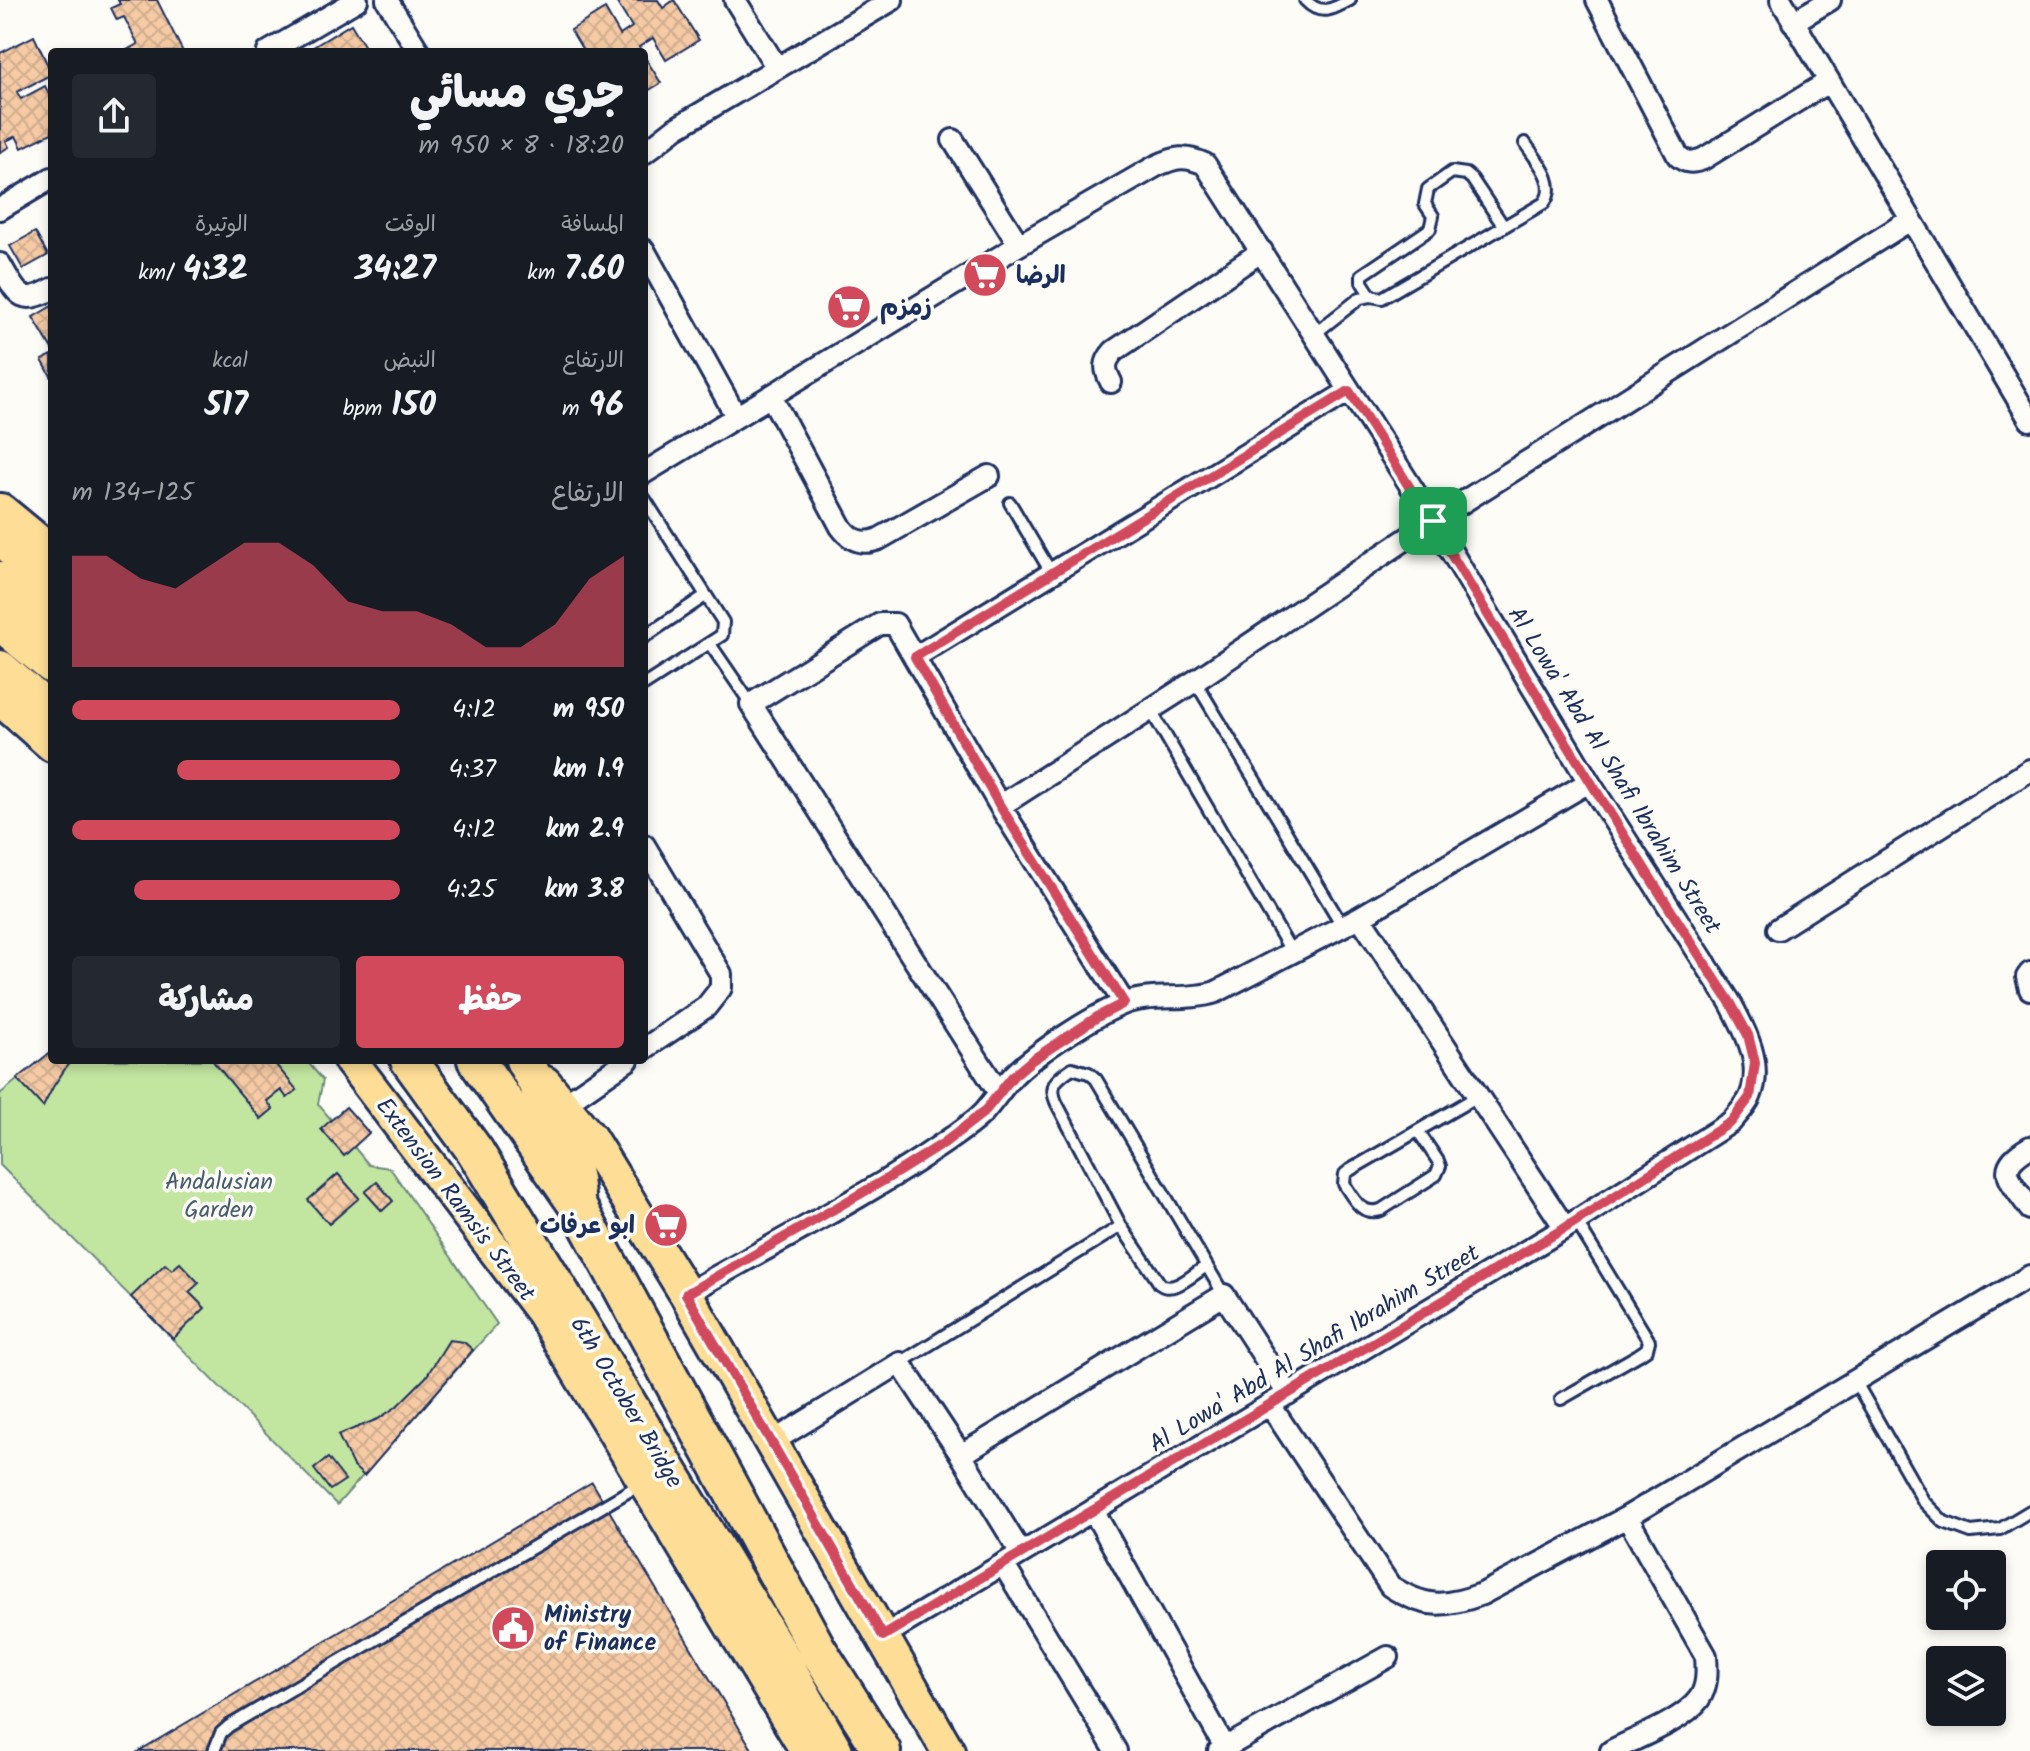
<!DOCTYPE html>
<html lang="ar">
<head>
<meta charset="utf-8">
<style>
  body { margin:0; font-family:Kalam,"Playpen Sans Arabic",sans-serif; background:#242831; color:#f1f3f6; direction:rtl; height:100vh; display:flex; flex-direction:column; font-size:30px; white-space:nowrap }
  * { box-sizing:border-box; margin:0 }
  p { font-size:26px; color:#9ea1a6 }
  .icon { flex:none; width:44px; height:44px; fill:none; stroke:currentColor; stroke-width:2; stroke-linecap:round; stroke-linejoin:round }
  .map { position:relative; flex:1; overflow:hidden; direction:ltr }
  .side { position:absolute; left:48px; top:48px; width:600px; height:1016px; display:flex; flex-direction:column; background:#171b24; border-radius:8px; box-shadow:0 4px 12px #0003; direction:rtl }
  .side>* { flex:none }
  .tools { position:absolute; left:1926px; top:1550px; display:grid; gap:16px }
  .tools a { display:grid; place-items:center; width:80px; height:80px; border-radius:8px; background:#171b24; box-shadow:0 4px 12px #0003; font-size:40px }
  .pin { position:absolute; display:grid; place-items:center; width:68px; height:68px; color:#fff; margin:-34px; border-radius:16px; box-shadow:0 4px 12px #0006 }
  .round { display:grid; place-items:center; flex:none; width:84px; height:84px; border-radius:8px; background:#242831 }
  .headline { display:flex; align-items:center; justify-content:space-between; height:136px; padding:0 24px }
  h1 { font-size:44px; font-weight:800; line-height:60px }
  .stats { display:grid; grid-template-columns:repeat(3,1fr); gap:12px; height:136px; padding:8px 24px }
  .stats div { display:grid; align-content:center }
  .stats b { font-size:34px; font-weight:800 }
  .stats small { font-size:22px; font-weight:400 }
  .stats p { font-size:22px }
  .chart { height:224px; padding:16px 24px }
  .chart p { display:flex; justify-content:space-between }
  .chart svg { width:100%; height:144px; margin-top:8px; fill:#d1495b; opacity:.7 }
  .button { display:flex; gap:16px; margin-top:auto; padding:16px 24px }
  .button a { flex:1; height:92px; border-radius:8px; background:#d1495b; color:#fff; font-size:32px; font-weight:800; line-height:92px; text-align:center }
  .button a+a { background:#242831; color:#f1f3f6 }
  ul { padding:0 24px; list-style:none; font-size:26px }
  li { display:grid; grid-template-columns:128px 96px 1fr; align-items:center; height:60px }
  li i { height:20px; border-radius:10px; background:#d1495b }
  .map>svg:first-child { display:block }
  .green { fill:#c2e6a0; stroke:#6e8a7f; stroke-width:2 }
  .building { fill:url(#building-cross-hatch); stroke:#1b2f5e; stroke-width:2 }
  .lines { fill:none; stroke-linecap:round; stroke-linejoin:round }
  .service-casing { stroke:#1b2f5e; stroke-width:16 }
  .minor-casing { stroke:#1b2f5e; stroke-width:26 }
  .primary-casing { stroke:#1b2f5e; stroke-width:38 }
  .motorway-casing { stroke:#1b2f5e; stroke-width:42 }
  .service { stroke:#fdfcf7; stroke-width:10 }
  .minor { stroke:#fdfcf7; stroke-width:20 }
  .primary { stroke:#fedd96; stroke-width:32 }
  .motorway { stroke:#fedd96; stroke-width:36 }
  .route-casing { stroke:#fff; stroke-width:16 }
  .route { stroke:#d1495b; stroke-width:10 }
  .labels { text-anchor:middle; stroke-width:7; stroke-linejoin:round; paint-order:stroke }
  .poi-label { font-size:24px; font-weight:bold; fill:#1b2f5e; stroke:#fdfcf7; text-anchor:start }
  .street-label { font-size:24px; fill:#1b2f5e; stroke:#fdfcf7 }
  .park-label { font-size:24px; fill:#455d6e; stroke:#fdfcf7 }
</style>
</head>
<body>
<div class="map">
<svg width="2030" height="1751" viewBox="0 0 2030 1751">
  <defs>
    <pattern id="building-cross-hatch" width="8" height="8" patternUnits="userSpaceOnUse" patternTransform="scale(2)"><rect width="8" height="8" fill="#f5caa4"/><path d="M0 0l8 8M0 8l8-8" fill="none" stroke="#d1ae90"/></pattern>
  </defs>
  <rect width="100%" height="100%" fill="#fdfcf7"/>
  <filter id="ink" filterUnits="userSpaceOnUse"><feTurbulence type="fractalNoise" baseFrequency=".0125" numOctaves="2"/><feDisplacementMap in="SourceGraphic" scale="16" xChannelSelector="R" yChannelSelector="G"/><feConvolveMatrix kernelMatrix="1 2 1 2 8 2 1 2 1" color-interpolation-filters="sRGB"/></filter>
  <g filter="url(#ink)">
    <path class="green" d="M52 1051V1060H306L323 1080 318 1104 369 1165 390 1168 497 1324 337 1505 0 1165V1094Z"/>
    <path class="building" d="M118 0H157L183 52H128L127 50 138 44 124 17 117 20 111 8 120 4Z
      M615 0H658L663 8 674 0 699 40 666 60 653 38 639 47 642 52H584L571 30 605 9 620 35 632 27Z
      M351 24 368 52H312L310 49Z
      M34 36 52 74 17 92 21 99 45 86 52 100V133L22 148 16 136 6 141 9 147 0 152V53Z
      M644 56 661 83 644 93Z
      M35 232 48 255 23 269 10 246Z
      M52 306V349L33 317Z
      M52 355V378L42 360Z
      M52 1051V1060H71L53 1087 43 1107 17 1079Z
      M212 1060H272L297 1090 287 1098 281 1090 267 1101 273 1109 261 1119Z
      M346 1107 369 1133 344 1156 321 1129Z
      M338 1174 359 1198 329 1224 308 1200Z
      M377 1182 393 1201 382 1211 365 1192Z
      M180 1263 199 1283 189 1292 205 1308 173 1339 131 1297 165 1264 172 1270Z
      M449 1340 464 1342 473 1350 364 1476 353 1466 338 1435 378 1419 396 1407 426 1377Z
      M328 1458 345 1480 330 1490 314 1469Z
      M592 1482 753 1751H139Z"/>
    <g class="lines">
      <g class="service-casing">
        <path id="service" d="M1305 0C1320 16 1332 10 1350 0
          M1371 296 1362 282V275L1430 229 1433 216 1425 204 1428 189 1452 172 1466 174 1472 179 1504 227
          M1313 335 1360 298 1371 296 1382 298 1544 203C1559 183 1536 160 1525 143
          M644 498 723 622 722 635 644 685
          M1010 503 1052 574
          M644 637 705 596
          M710 644 751 704
          M1195 681 1342 925
          M1150 709 1291 951
          M1418 1131 1438 1161 1440 1166 1436 1175 1381 1210C1361 1216 1354 1199 1344 1184L1345 1174 1350 1170 1478 1096
          M1205 1267C1192 1275 1173 1294 1160 1284L1121 1226 1057 1104C1048 1085 1056 1079 1072 1068L1089 1073 1096 1079 1224 1295
          M900 1363 1121 1226
          M1855 1381 1924 1502 1944 1522 1971 1532 2000 1529 2030 1511
          M1561 1399 1638 1355 1647 1349 1649 1341 1576 1221
          M214 1751 221 1733 229 1726 639 1485"/>
      </g>
      <g class="minor-casing">
        <path id="minor" d="M387 0 419 52
          M735 0 777 68
          M1597 0 1678 156C1686 163 1692 163 1703 159L1828 82
          M1781 0 2030 420
          M1793 22 1830 0
          M268 52 357 0
          M953 140 1019 245
          M644 153 676 128 892 0
          M0 209 52 178
          M644 250 736 416
          M0 264C16 291 19 308 52 289
          M1111 382C1104 369 1104 362 1114 351L1262 251
          M772 398 841 527C851 541 863 545 879 539L989 476
          M644 473 1019 245 1156 166C1176 157 1185 155 1205 164L1433 521 1589 782 1730 1002C1745 1030 1764 1065 1750 1097 1746 1106 1737 1115 1731 1122L1565 1228 883 1636
          M915 657 1349 391
          M1000 806 1195 681 1433 521 1910 220
          M644 845 721 974V988L706 1007 644 1049
          M1360 917 1565 1228
          M1778 929 2030 770
          M2030 973 2027 977 2030 989
          M999 1093 751 704 880 624H895L1000 806 1124 1003
          M564 1104 628 1060
          M2030 1147C1992 1169 2011 1180 2030 1209
          M686 1294C772 1244 863 1199 944 1143 957 1134 972 1124 983 1113 994 1101 1002 1087 1014 1075 1037 1052 1090 1018 1120 1005 1151 992 1185 1002 1216 992L1360 917 1589 782
          M1270 1405 1390 1586C1424 1608 1444 1608 1482 1594L1627 1517 2030 1276
          M772 1442 900 1363 961 1455 1021 1553
          M961 1455 1224 1295 1288 1394
          M1093 1510 1227 1751
          M1003 1564 1116 1751
          M1219 1751 1388 1657
          M1611 1751C1636 1738 1683 1721 1699 1699 1708 1686 1707 1671 1706 1656L1627 1517"/>
      </g>
      <g class="primary-casing">
        <path id="primary" d="M0 539 52 584
          M0 699 52 745
          M350 1060 542 1312 807 1751
          M545 1083 590 1138 686 1294 948 1751"/>
      </g>
      <g class="motorway-casing">
        <path id="motorway" d="M0 512 52 555
          M0 580 52 624
          M0 622 52 665
          M0 669 52 714
          M409 1060 475 1151 775 1647 834 1751
          M476 1060 577 1205 818 1650 882 1751
          M524 1060C548 1105 572 1144 576 1196"/>
      </g>
      <use href="#service" class="service"/>
      <use href="#minor" class="minor"/>
      <use href="#primary" class="primary"/>
      <use href="#motorway" class="motorway"/>
    </g>
  </g>
  <g class="lines" filter="url(#ink)">
    <g class="route-casing">
      <path id="route" d="M1349 391C1478 593 1598 801 1730 1002L1748 1035 1755 1063 1750 1097 1731 1122 1565 1228 883 1636 686 1294 888 1178 944 1143 984 1112 1013 1076 1032 1060 1099 1016 1124 1003 1000 806 915 657Z"/>
    </g>
    <use href="#route" class="route"/>
  </g>
  <defs>
    <g id="supermarket-disc" transform="scale(2.3)"><circle r="9.5" fill="#d1495b" stroke="#fdfcf7"/><path d="M-6-5.5h2.5l.6 2H6L4.5 2H-2.5L-4.4-4H-6ZM-1.5 3.2a1.3 1.3 0 1 0 .1 0ZM3 3.2a1.3 1.3 0 1 0 .1 0Z" fill="#fff"/></g>
    <g id="civic-disc" transform="scale(2.3)"><circle r="9.5" fill="#d1495b" stroke="#fdfcf7"/><path d="M-.6-6.5H3V-4.5H.6V-3L4-1V1h2V6H-6V1h2V-1L-.6-3ZM-1.2 2.5V6h2.4V2.5Z" fill="#fff"/></g>
  </defs>
  <g fill-rule="evenodd">
    <use href="#supermarket-disc" x="985" y="275"/>
    <use href="#supermarket-disc" x="849" y="307"/>
    <use href="#supermarket-disc" x="666" y="1225"/>
    <use href="#civic-disc" x="513" y="1628"/>
  </g>
  <g class="labels">
    <g class="poi-label">
      <text x="1016" y="283">الرضا</text>
      <text x="880" y="315">زمزم</text>
      <text x="635" y="1233" text-anchor="end">ابو عرفات</text>
      <text x="544" y="1622">Ministry<tspan x="544" dy="28">of Finance</tspan></text>
    </g>
    <g class="street-label">
      <text transform="translate(1615 770) rotate(58)" y="8">Al Lowa' Abd Al Shafi Ibrahim Street</text>
      <text transform="translate(456 1199) rotate(53)" y="8">Extension Ramsis Street</text>
      <text transform="translate(1314 1348) rotate(-31)" y="8">Al Lowa' Abd Al Shafi Ibrahim Street</text>
      <text transform="translate(627 1402) rotate(59)" y="8">6th October Bridge</text>
    </g>
    <g class="park-label">
      <text x="219" y="1189">Andalusian<tspan x="219" dy="28">Garden</tspan></text>
    </g>
  </g>
</svg>
<div class="tools">
<a><svg class="icon" aria-label="locate" viewBox="0 0 24 24"><circle cx="12" cy="12" r="6"/><path d="M12 2v4M12 18v4M2 12h4M18 12h4"/></svg></a>
<a><svg class="icon" aria-label="layers" viewBox="0 0 24 24"><path d="M12 4l9 5-9 5-9-5zM3 14l9 5 9-5"/></svg></a>
</div>
<div class="pin" style="left:1433px;top:521px;background:#1e9e55"><svg class="icon" aria-label="arrive" viewBox="0 0 24 24"><path d="M6 21V4h12l-3 4 3 4H6"/></svg></div>
<section class="side">
<div class="headline"><div><h1>جري مسائي</h1><p>18:20 · 8 × 950 m</p></div><a class="round"><svg class="icon" aria-label="share" viewBox="0 0 24 24"><path d="M12 15V3M7 8l5-5 5 5M5 13v7h14v-7"/></svg></a></div>
<div class="stats">
<div><p>المسافة</p><b>7.60<small> km</small></b></div>
<div><p>الوقت</p><b>34:27</b></div>
<div><p>الوتيرة</p><b>4:32<small> /km</small></b></div>
</div>
<div class="stats">
<div><p>الارتفاع</p><b>96<small> m</small></b></div>
<div><p>النبض</p><b>150<small> bpm</small></b></div>
<div><p>kcal</p><b>517</b></div>
</div>
<div class="chart"><p><span>الارتفاع</span>125–134 m</p>
<svg viewBox="0 0 160 44" preserveAspectRatio="none"><path d="M0 44V10L10 10L20 17L30 20L40 13L50 6L60 6L70 13L80 24L90 27L100 27L110 31L120 38L130 38L140 31L150 17L160 10V44z"/></svg>
</div>
<ul>
<li><b>950 m</b>4:12<i style="width:100%"></i></li>
<li><b>1.9 km</b>4:37<i style="width:68%"></i></li>
<li><b>2.9 km</b>4:12<i style="width:100%"></i></li>
<li><b>3.8 km</b>4:25<i style="width:81%"></i></li>
</ul>
<div class="button"><a>حفظ</a><a>مشاركة</a></div>
</section>
</div>
</body>
</html>
